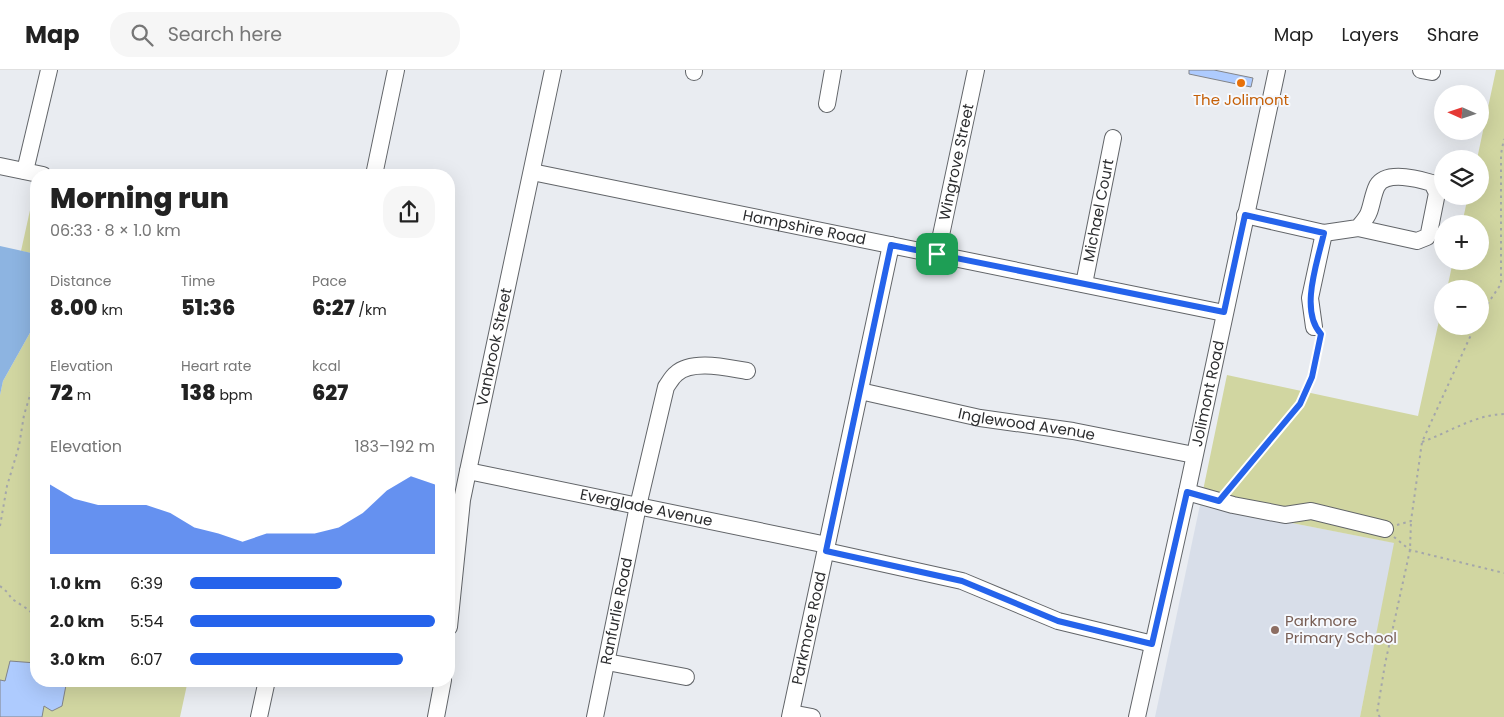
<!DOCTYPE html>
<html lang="en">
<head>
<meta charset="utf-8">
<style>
  body { margin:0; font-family:Poppins,sans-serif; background:#f6f6f6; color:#222; height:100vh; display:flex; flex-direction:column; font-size:19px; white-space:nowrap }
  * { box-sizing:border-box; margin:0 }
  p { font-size:16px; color:#767676 }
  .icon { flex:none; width:28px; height:28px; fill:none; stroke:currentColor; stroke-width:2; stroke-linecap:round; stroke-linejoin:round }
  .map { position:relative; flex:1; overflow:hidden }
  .sheet { position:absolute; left:30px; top:99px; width:425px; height:518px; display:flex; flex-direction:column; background:#fff; border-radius:20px; box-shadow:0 5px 20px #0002 }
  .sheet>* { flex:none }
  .needle { width:32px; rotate:273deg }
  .controls { position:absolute; left:1434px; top:15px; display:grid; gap:10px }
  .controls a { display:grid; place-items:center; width:55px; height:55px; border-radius:50%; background:#fff; box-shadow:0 5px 20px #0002; font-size:25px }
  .pin { position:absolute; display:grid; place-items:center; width:42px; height:42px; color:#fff; margin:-21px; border-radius:10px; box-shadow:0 2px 8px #0006 }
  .round { display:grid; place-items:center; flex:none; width:52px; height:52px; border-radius:20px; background:#f6f6f6 }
  .summary { display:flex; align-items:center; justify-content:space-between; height:85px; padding:0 20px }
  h1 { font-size:28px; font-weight:800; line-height:38px }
  .figures { display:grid; grid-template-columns:repeat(3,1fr); gap:8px; height:85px; padding:5px 20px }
  .figures div { display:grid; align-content:center }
  .figures b { font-size:21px; font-weight:800 }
  .figures small { font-size:14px; font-weight:400 }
  .figures p { font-size:14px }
  .chart { height:140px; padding:10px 20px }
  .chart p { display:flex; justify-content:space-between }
  .chart svg { width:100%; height:90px; margin-top:5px; fill:#2563eb; opacity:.7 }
  ul { padding:0 20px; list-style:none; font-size:16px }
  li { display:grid; grid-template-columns:80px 60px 1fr; align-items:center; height:38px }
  li i { height:12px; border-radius:6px; background:#2563eb }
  header { display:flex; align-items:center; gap:30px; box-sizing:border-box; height:70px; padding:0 25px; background:#fff; border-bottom:1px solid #e0e0e0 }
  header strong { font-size:24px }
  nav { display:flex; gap:28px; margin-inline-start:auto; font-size:18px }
  .search { width:350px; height:45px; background:#f6f6f6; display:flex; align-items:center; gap:12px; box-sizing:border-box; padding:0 18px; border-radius:20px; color:#767676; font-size:19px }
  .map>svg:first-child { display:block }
  .built { fill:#d8dee9 }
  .green { fill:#d1d6a1 }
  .water { fill:#8db4e1 }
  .building { fill:#aecbfe; stroke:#828489 }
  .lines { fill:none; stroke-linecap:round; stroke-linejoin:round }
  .minor-casing { stroke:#626569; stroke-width:18 }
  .path { stroke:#a4a6aa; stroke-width:2; stroke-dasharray:2.5 4; stroke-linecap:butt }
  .minor { stroke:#fff; stroke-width:16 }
  .route-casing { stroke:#fff; stroke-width:10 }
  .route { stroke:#2563eb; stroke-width:6 }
  .food-dot { fill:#e8710a; stroke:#f6f9fe; stroke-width:2 }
  .education-dot { fill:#8d6e63; stroke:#f6f9fe; stroke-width:2 }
  .labels { text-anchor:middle; stroke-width:4; stroke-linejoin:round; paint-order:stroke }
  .food-label { font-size:15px; fill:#c56008; stroke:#f6f9fe }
  .street-label { font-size:15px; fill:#2c2d2f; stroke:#f6f9fe }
  .education-label { font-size:15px; fill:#785e54; stroke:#f6f9fe; text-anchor:start }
</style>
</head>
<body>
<header>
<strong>Map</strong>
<div class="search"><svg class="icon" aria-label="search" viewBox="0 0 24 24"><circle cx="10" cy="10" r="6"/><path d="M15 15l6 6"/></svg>Search here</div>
<nav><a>Map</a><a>Layers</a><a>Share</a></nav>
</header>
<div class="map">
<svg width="1504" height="647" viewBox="0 0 1504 647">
  <rect width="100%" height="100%" fill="#e9ecf1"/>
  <path class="built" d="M1200 435 1395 473 1360 647H1155Z"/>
  <path class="green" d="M1496 0H1504V647H1360L1394 473 1200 435 1227 305 1418 346 1442 237V256H1480V219H1447L1453 191H1480V154H1462L1468 126H1480V89H1477Z
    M36 113V184L21 181Z
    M36 252V610H188L180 647H0V325L3 311Z"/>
  <path class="water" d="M0 176 36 184V252L3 311 0 325Z"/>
  <path class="building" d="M1189 0H1214L1253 8 1251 17 1189 4Z
    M10 591 36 593V610H67L62 636 52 641 44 636 42 647H0V610L5 611Z"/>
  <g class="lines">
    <g class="minor-casing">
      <g id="minor">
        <path d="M1421 0 1432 2"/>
        <path d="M694 2V0"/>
        <path d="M827 34 833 0"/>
        <path d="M0 96 43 105"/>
        <path d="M25 101 49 0"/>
        <path id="s1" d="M532 102 1224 243"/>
        <path d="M374 105 396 0"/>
        <path d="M1245 145 1324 163 1358 158 1417 171 1427 167 1429 163 1437 123 1432 113C1419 109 1386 100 1377 116 1373 124 1372 134 1369 142 1367 148 1362 153 1358 158"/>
        <path id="s2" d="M937 184 976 0"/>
        <path id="s3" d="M1084 214 1113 68"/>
        <path d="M1314 257 1310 228 1324 163"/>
        <path id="s4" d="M860 321 980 348 1073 361 1194 385"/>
        <path id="s5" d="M468 401 827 475"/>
        <path d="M1187 422 1233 435 1285 445 1311 441 1385 459"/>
        <path d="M826 481 962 511 1058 551 1153 574"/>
        <path id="s6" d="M449 557 462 430 468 401 553 0"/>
        <path d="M607 592 686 607"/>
        <path d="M791 643 812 647"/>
        <path d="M259 647 267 610"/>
        <path d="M436 647 443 610"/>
        <path id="s7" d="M595 647 638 436 666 317C669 313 672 307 676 304 692 289 728 298 747 301"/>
        <path id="s8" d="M790 647 891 175"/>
        <path id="s9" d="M1137 647 1187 422 1277 0"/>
      </g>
    </g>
    <path class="path" d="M1480 245 1501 214V84L1504 69
      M1422 372C1450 362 1474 345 1504 344
      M449 397 455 399
      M1229 420 1300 334 1312 307 1320 269
      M1397 455 1411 451 1422 372 1475 256
      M0 456 7 416 19 376 24 345 31 322 36 313
      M1394 467 1410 480 1504 503
      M0 516 7 522 12 529 29 540 36 549
      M1380 647 1377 643 1385 594 1410 480 1411 451"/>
    <use href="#minor" class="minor"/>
  </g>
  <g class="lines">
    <g class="route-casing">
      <path id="route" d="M1245 145 1324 163C1318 190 1299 241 1321 264L1312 307 1300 334 1219 431 1187 422 1152 574 1058 551 962 511 826 481 891 175 1224 242Z"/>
    </g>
    <use href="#route" class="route"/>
  </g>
  <circle class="food-dot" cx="1241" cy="13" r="5"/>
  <circle class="education-dot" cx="1275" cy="560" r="5"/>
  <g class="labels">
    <g class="food-label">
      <text x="1241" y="35">The Jolimont</text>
    </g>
    <g class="street-label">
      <text dy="5" stroke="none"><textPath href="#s2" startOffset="94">Wingrove Street</textPath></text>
      <text dy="5" stroke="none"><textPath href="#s3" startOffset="75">Michael Court</textPath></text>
      <text dy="5" stroke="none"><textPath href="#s1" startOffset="278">Hampshire Road</textPath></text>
      <text dy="5" stroke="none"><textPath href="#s6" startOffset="284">Vanbrook Street</textPath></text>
      <text dy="5" stroke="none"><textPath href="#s9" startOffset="331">Jolimont Road</textPath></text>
      <text dy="5" stroke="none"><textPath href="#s4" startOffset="170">Inglewood Avenue</textPath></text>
      <text dy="5" stroke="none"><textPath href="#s5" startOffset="182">Everglade Avenue</textPath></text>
      <text dy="5" stroke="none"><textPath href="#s7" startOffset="108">Ranfurlie Road</textPath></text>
      <text dy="5" stroke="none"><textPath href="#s8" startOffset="91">Parkmore Road</textPath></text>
    </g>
    <g class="education-label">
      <text x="1285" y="556">Parkmore<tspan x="1285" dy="17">Primary School</tspan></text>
    </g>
  </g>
</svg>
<div class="controls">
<a><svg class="needle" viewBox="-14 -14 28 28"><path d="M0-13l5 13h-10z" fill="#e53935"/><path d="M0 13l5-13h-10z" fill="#767676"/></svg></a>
<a><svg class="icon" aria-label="layers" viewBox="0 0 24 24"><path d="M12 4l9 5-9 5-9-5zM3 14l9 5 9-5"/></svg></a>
<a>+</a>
<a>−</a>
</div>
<div class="pin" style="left:937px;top:184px;background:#1e9e55"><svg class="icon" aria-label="arrive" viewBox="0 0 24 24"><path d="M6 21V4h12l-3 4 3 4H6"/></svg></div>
<section class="sheet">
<div class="summary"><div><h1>Morning run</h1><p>06:33 · 8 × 1.0 km</p></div><a class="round"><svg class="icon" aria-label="share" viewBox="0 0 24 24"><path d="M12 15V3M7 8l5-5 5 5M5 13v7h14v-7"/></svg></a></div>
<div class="figures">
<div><p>Distance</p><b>8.00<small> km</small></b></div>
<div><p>Time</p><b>51:36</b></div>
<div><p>Pace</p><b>6:27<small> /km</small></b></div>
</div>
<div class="figures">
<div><p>Elevation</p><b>72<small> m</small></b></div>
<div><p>Heart rate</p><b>138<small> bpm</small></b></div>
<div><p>kcal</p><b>627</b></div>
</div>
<div class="chart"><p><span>Elevation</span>183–192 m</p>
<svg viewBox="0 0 160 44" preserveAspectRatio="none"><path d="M0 44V10L10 17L20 20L30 20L40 20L50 24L60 31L70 34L80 38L90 34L100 34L110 34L120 31L130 24L140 13L150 6L160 10V44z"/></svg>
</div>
<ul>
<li><b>1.0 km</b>6:39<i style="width:62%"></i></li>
<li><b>2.0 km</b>5:54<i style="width:100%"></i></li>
<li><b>3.0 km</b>6:07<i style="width:87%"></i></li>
</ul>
</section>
</div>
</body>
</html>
